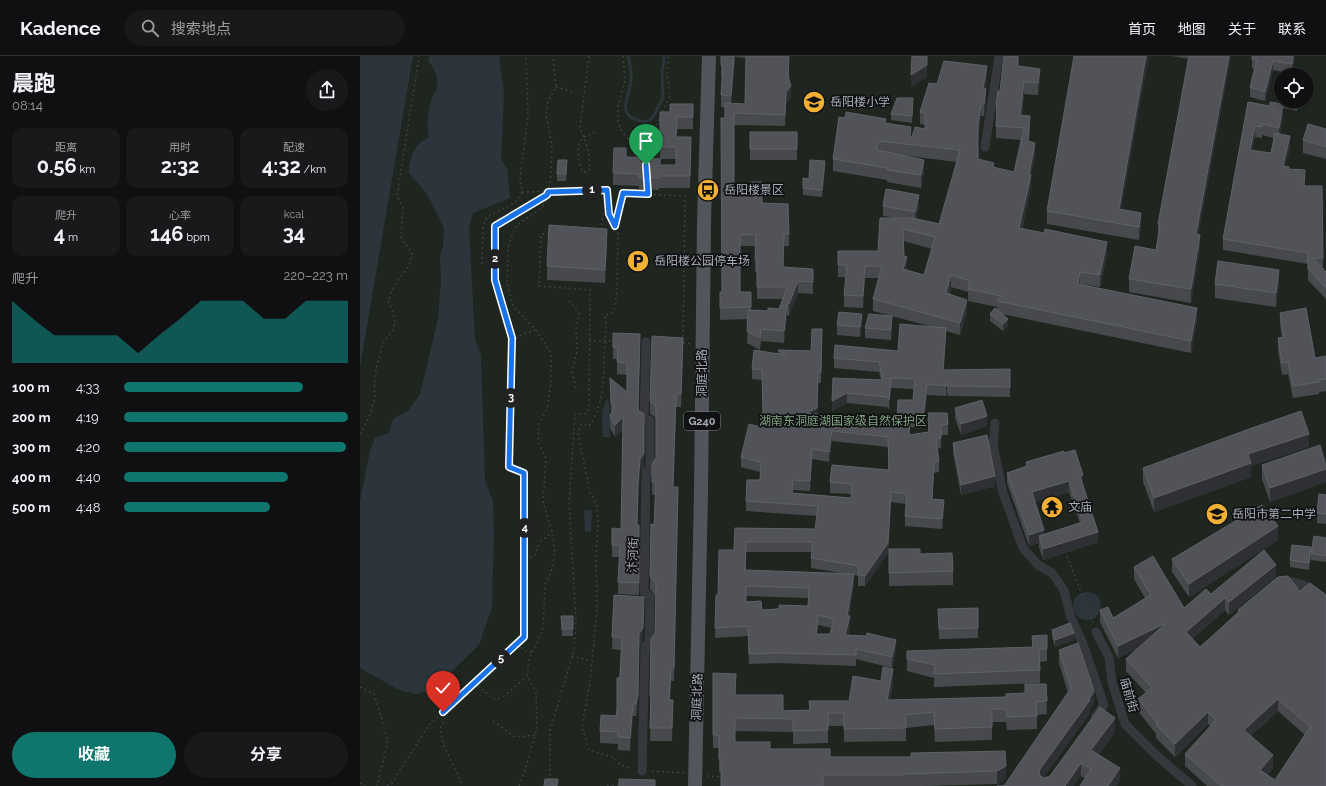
<!DOCTYPE html>
<html lang="zh">
<head>
<meta charset="utf-8">
<style>
  body { margin:0; font-family:Raleway,"Noto Sans SC",sans-serif; background:#19191b; color:#f1f3f6; height:100vh; display:flex; flex-direction:column; font-size:15px; white-space:nowrap }
  * { box-sizing:border-box; margin:0 }
  p { font-size:13px; color:#9c9d9f }
  .icon { flex:none; width:22px; height:22px; fill:none; stroke:currentColor; stroke-width:2; stroke-linecap:round; stroke-linejoin:round }
  .map { position:relative; flex:1; overflow:hidden }
  .details { display:flex; flex-direction:column; background:#101012; width:360px }
  .details>* { flex:none }
  .tools { position:absolute; left:914px; top:12px; display:grid; gap:8px }
  .tools a { display:grid; place-items:center; width:40px; height:40px; border-radius:50%; background:#101012; box-shadow:0 2px 6px #0003,0 0 0 1px #303032; font-size:20px }
  .pin { position:absolute; display:grid; place-items:center; width:34px; height:34px; color:#fff; margin:-41px -17px; border-radius:50% 50% 50% 0; rotate:-45deg; box-shadow:0 0 4px #0007 }
  .pin .icon { rotate:45deg }
  .km { position:absolute; width:20px; height:20px; margin:-10px; border-radius:50%; background:#222; color:#fff; font-size:11px; line-height:20px; text-align:center }
  .round { display:grid; place-items:center; flex:none; width:42px; height:42px; border-radius:21px; background:#19191b }
  .overview { display:flex; align-items:center; justify-content:space-between; height:68px; padding:0 12px }
  h1 { font-size:22px; font-weight:700; line-height:30px }
  .figures { display:grid; grid-template-columns:repeat(3,1fr); gap:6px; height:68px; padding:4px 12px }
  .figures div { display:grid; align-content:center; border-radius:10px; background:#19191b; text-align:center }
  .figures b { font-size:20px; font-weight:700 }
  .figures small { font-size:11px; font-weight:400 }
  .figures p { font-size:11px }
  .chart { height:112px; padding:8px 12px }
  .chart p { display:flex; justify-content:space-between }
  .chart svg { width:100%; height:72px; margin-top:4px; fill:#0f766e; opacity:.7 }
  .cta { display:flex; gap:8px; margin-top:auto; padding:8px 12px }
  .cta a { flex:1; height:46px; border-radius:24px; background:#0f766e; color:#fff; font-size:16px; font-weight:700; line-height:46px; text-align:center }
  .cta a+a { background:#19191b; color:#f1f3f6 }
  ul { padding:0 12px; list-style:none; font-size:13px }
  li { display:grid; grid-template-columns:64px 48px 1fr; align-items:center; height:30px }
  li i { height:10px; border-radius:5px; background:#0f766e }
  header { display:flex; align-items:center; gap:24px; box-sizing:border-box; height:56px; padding:0 20px; background:#101012; border-bottom:1px solid #303032 }
  header strong { font-size:19px }
  nav { display:flex; gap:22px; margin-inline-start:auto; font-size:14px }
  .search { width:280px; height:36px; background:#19191b; display:flex; align-items:center; gap:10px; box-sizing:border-box; padding:0 14px; border-radius:22px; color:#9c9d9f; font-size:15px }
  main { display:flex; flex:1; min-height:0 }
  .map>svg:first-child { display:block }
  .green { fill:#1e261f; fill-rule:evenodd }
  .water { fill:#2c353c }
  .lines { fill:none; stroke-linecap:round; stroke-linejoin:round }
  .stream { stroke:#2c353c; stroke-width:3 }
  .path { stroke:#3d3f44; stroke-width:1.5; stroke-dasharray:2 3; stroke-linecap:butt }
  .street { stroke:#37383d; stroke-width:9 }
  .primary { stroke:#53555c; stroke-width:14 }
  .wall { fill:#47494d; fill-rule:evenodd }
  .shaded-wall { fill:#2f3033 }
  .building { fill:#525359; stroke:#5f6168; fill-rule:evenodd }
  .route-casing { stroke:#fff; stroke-width:8 }
  .route { stroke:#1a73e8; stroke-width:5 }
  .labels { text-anchor:middle; stroke-width:3.5; stroke-linejoin:round; paint-order:stroke }
  .shield { fill:#111113; stroke:#7b7e86; stroke-width:1 }
  .shield-label { font-size:11px; font-weight:bold; fill:#a8adb8 }
  .poi-label { font-size:12px; fill:#a8adb8; stroke:#111113; text-anchor:start }
  .street-label { font-size:12px; fill:#a8adb8; stroke:#111113 }
  .park-label { font-size:12px; fill:#7fa381; stroke:#111113 }
</style>
</head>
<body>
<header>
<strong>Kadence</strong>
<div class="search"><svg class="icon" aria-label="search" viewBox="0 0 24 24"><circle cx="10" cy="10" r="6"/><path d="M15 15l6 6"/></svg>搜索地点</div>
<nav><a>首页</a><a>地图</a><a>关于</a><a>联系</a></nav>
</header>
<main>
<section class="details">
<div class="overview"><div><h1>晨跑</h1><p>08:14</p></div><a class="round"><svg class="icon" aria-label="share" viewBox="0 0 24 24"><path d="M12 15V3M7 8l5-5 5 5M5 13v7h14v-7"/></svg></a></div>
<div class="figures">
<div><p>距离</p><b>0.56<small> km</small></b></div>
<div><p>用时</p><b>2:32</b></div>
<div><p>配速</p><b>4:32<small> /km</small></b></div>
</div>
<div class="figures">
<div><p>爬升</p><b>4<small> m</small></b></div>
<div><p>心率</p><b>146<small> bpm</small></b></div>
<div><p>kcal</p><b>34</b></div>
</div>
<div class="chart"><p><span>爬升</span>220–223 m</p>
<svg viewBox="0 0 160 44" preserveAspectRatio="none"><path d="M0 44V6L10 17L20 27L30 27L40 27L50 27L60 38L70 27L80 17L90 6L100 6L110 6L120 17L130 17L140 6L150 6L160 6V44z"/></svg>
</div>
<ul>
<li><b>100 m</b>4:33<i style="width:80%"></i></li>
<li><b>200 m</b>4:19<i style="width:100%"></i></li>
<li><b>300 m</b>4:20<i style="width:99%"></i></li>
<li><b>400 m</b>4:40<i style="width:73%"></i></li>
<li><b>500 m</b>4:48<i style="width:65%"></i></li>
</ul>
<div class="cta"><a>收藏</a><a>分享</a></div>
</section>
<div class="map">
<svg width="966" height="730" viewBox="0 0 966 730">
  <rect width="100%" height="100%" fill="#161618"/>
  <path class="green" d="M0 0H966V730H0ZM921 19H947V45H921Z"/>
  <path class="water" d="M0 0H53L0 311Z
    M69 0H139L144 37 141 104 147 112 150 142 113 157 109 172 115 284 121 299 125 425 133 445 134 478 132 551 119 589 73 634 56 638 39 634 0 612V445L10 395 15 382 29 377 32 365 36 361 47 356 60 338 78 263 81 224 80 200 83 190 84 172 67 138 49 117C50 98 54 90 69 81 66 69 68 54 72 42 73 39 77 35 77 31 79 22 74 11 68 5Z
    M248 342 250 359 252 363 249 373 251 381H243C242 368 240 353 248 342Z
    M224 454 232 455 231 476 225 475Z
    M713 550a14 14 0 1 1 28 0a14 14 0 1 1-28 0Z"/>
  <g class="lines">
    <path class="stream" d="M268 0C270 8 272 17 271 25 270 37 257 57 275 63 280 65 284 67 290 64 296 60 297 49 303 43L302 14 303 12 304 0"/>
    <path class="path" d="M229 0 220 71C221 77 224 81 226 87 229 95 229 104 230 113L226 116 222 115C219 106 215 90 223 82 226 79 231 79 235 76
      M263 0 265 25 258 51V65L261 74 271 87 276 103
      M196 31 212 36
      M292 104 295 95 297 67 310 40 307 18 308 0
      M162 136 247 134 249 158 258 176 257 232 255 251 251 258 245 259C247 270 245 277 245 287 243 316 246 346 229 370L221 368 218 378 230 436 237 449 238 467 236 499 237 554 230 626 222 671 229 694 253 701 260 709 272 713
      M255 170 263 137 325 140 323 287
      M241 174 243 158H249
      M189 178H181L179 230 230 234 229 350 228 354 225 358H215L209 446 216 565 214 593 190 675V724
      M122 208 123 170 127 161 154 147 160 141 162 136 160 123 168 57 166 0
      M209 245 219 257 216 272 217 295 212 316 216 332
      M229 285H255
      M152 286 161 279 175 274
      M323 287 331 288
      M0 378 9 361 15 341 14 327 17 309 23 287 33 274 35 266 32 252 28 245C31 239 32 233 36 227 44 214 51 213 52 196L41 183 43 151 37 140 59 0
      M707 500 733 567
      M165 503 174 500 180 486 192 476
      M157 588 165 595 172 596
      M212 600 231 605
      M114 627 134 643 143 641 166 621
      M0 631 14 638 28 685 17 730
      M133 665 155 681 175 679
      M84 666 80 672 84 690 103 730
      M292 715 324 717
      M347 720 363 721
      M0 727 5 730
      M27 730 32 727 69 669 164 581V417L149 411 152 281 135 224V170L187 139
      M159 730 166 711 177 672 176 636 167 620 169 603 183 574 185 528 191 516 195 497 192 475 183 447 186 403 179 388 178 370 187 353 191 326V297L176 274 153 250 147 226 148 200 149 187 157 169 181 152 187 144 191 119 192 90 186 58 188 45 196 31 193 0
      M247 730 259 729"/>
    <path class="street" d="M625 91 639 0
      M635 367 633 389 643 437 663 492 678 509 692 517 704 534 711 562 723 588 744 649 735 661
      M922 526C942 524 952 533 966 545
      M736 576 749 601 752 626 765 668 796 699 832 730
      M282 715 285 590H289L290 541 284 536 286 415H290V364H284L286 286"/>
    <path class="primary" d="M335 730 341 435 344 166 349 0"/>
  </g>
  <path class="wall" d="M361 0H429V21L431 42 426 48 425 70 374 69V136L402 147 429 178V190H424L423 211 453 225V238L438 237 429 260 427 259 424 287 401 285 400 294 387 287 388 263 360 264V236H362L365 52 361 51V39L362 21H361ZM375 1 386 2 385 48H371ZM380 190H395V216H397V243H423L419 253 408 255H391V236H380Z
    M812 0H871L838 179 840 192 831 247 769 236V223L796 194 798 182V168L829 3Z
    M935 0 932 18 913 14 905 45 890 41V31L894 13 892 12V3Z
    M658 10 680 25 678 39 664 38 662 59 670 72 669 85 675 99 671 119V132L662 173 747 198 740 231 720 228V229L837 264 831 297 642 258 648 269 643 275 630 265V258L637 254V251L608 245V236L591 231 590 238 607 256 600 279 586 275 584 314 650 313V341L588 340 587 336 586 340 567 339 563 372 550 371 549 379 568 376V357L588 368V379H581V392L577 393 579 405V416L574 417 572 443 584 454 582 473 545 470V460L546 448 531 446 528 497 505 530H498V520L494 519V528L489 560 490 571 488 579 536 594 532 612 496 603V610L419 607 389 608 388 580 355 582 356 539H358L374 494 375 472 455 473 457 460 386 455V445L400 424V416L381 411V401L401 371 403 358 402 324 392 323V313L418 297V294L451 295 462 273 461 327H458L457 358 537 366 553 344 554 333 531 332 529 354 527 351 487 347 472 355 473 322 521 324 519 316 474 312V302L538 295 569 270 513 255V243L519 222H505L503 252 484 251V239L486 221H478V195H518L536 162 523 160V150L559 149 556 163 579 168 597 106 548 100 564 116 561 132 527 126V124L473 115V103L485 62 526 67 552 81 565 73V69L560 68V56L577 28 627 22 625 33 626 45 624 60H621L618 81V103L634 111 654 116 661 84 636 82V49L640 35ZM544 185 572 193 564 219 546 214 547 213 544 200ZM472 385 528 391V414L470 426V437L491 438V442L432 437 433 434 450 435 452 403 469 406ZM386 496H452L451 502V512L481 517 386 514ZM386 540 448 542V550L402 554 386 546ZM458 569 471 572 470 578H457Z
    M921 45H940L937 55 923 52V59L920 78 930 92 925 110 929 113 945 130H962L963 212 966 216V243L948 224V208L863 194V183L888 46 910 50 921 48ZM902 79 914 82 911 97 892 94 895 81 902 82Z
    M333 48V73H317L316 81H331L330 132H299V134L279 133V130L253 129V117L266 101 300 103V56H310ZM300 103H316V109H300Z
    M553 49 552 67 531 64V58Z
    M966 73V103L943 97V84Z
    M390 76H437V104H390Z
    M207 111 206 125H197V118Z
    M465 112 462 141 443 139V132L449 123Z
    M762 153 781 170 779 184 687 168V155Z
    M247 187 245 227 187 224V210Z
    M919 227 916 251 855 242V228Z
    M920 257 955 302 966 300V335L959 336V338L933 342 928 318 922 319 918 294V282H922L920 269Z
    M502 268 500 281 477 279V269Z
    M532 271 531 284 505 282V272Z
    M253 277 280 290 278 353 284 409 280 415 278 439 277 469H279V539L258 538 259 501H252V472L261 473 263 373 255 381 250 372V360L251 358 250 322 267 336V319L257 318V303H253Z
    M323 295 321 351H316L313 431 318 444 314 625H311L310 644 313 657 312 685H290L291 652H290V639L295 577 296 541 290 533 291 468 294 469 295 439H292V408L296 402V364L295 361 290 358V345Z
    M595 352 627 370 601 379 595 362Z
    M593 387 635 430 601 439 593 397Z
    M949 391 891 410V421L794 456 783 426V412Z
    M666 406 723 429 738 486 683 504 679 491V487L669 490 647 427V417L666 411ZM709 436 720 467 684 478 675 446Z
    M902 409 966 410V426L910 446 902 423Z
    M966 439V468L957 467V457Z
    M966 482V506L951 504V497Z
    M918 484 829 541 812 516V503Z
    M529 493 560 498 593 515V529L529 530Z
    M951 498 949 514 930 511V504Z
    M774 511 824 552 851 538 916 521 869 559 865 554 832 583 840 591 878 556V554L918 521 966 730H847L825 710V698L850 670 848 668 815 701 796 682V678L778 655V643L786 637 766 615V603L777 593 758 602 740 566V554L753 562 785 542 774 523ZM918 655 945 679 915 724 907 719 913 712 891 680Z
    M254 539 283 584 279 590 278 651 276 660H273L270 695 258 694V688L240 687V675L256 660 257 653 261 594 252 593Z
    M618 552V582L579 583 578 553Z
    M201 560H213V580H202Z
    M692 574 714 584 695 591 692 581Z
    M672 580 687 593V605L680 606V627L574 631V622L547 615V595L672 591Z
    M699 594 734 648 730 653V657L683 722H684L690 720 755 676 738 699 760 725 725 722 721 720 644 730 708 637 699 607Z
    M353 617 376 639 423 655 449 654 489 645 521 625 533 626 530 644 646 641 665 637 686 628 687 658 677 659V673L647 674 646 666H632V684L575 686 574 669 546 672V685L484 686V670H468V687L433 688V676L375 675V686L410 693 470 701H551L645 695 646 722 637 728 565 730H361V716H359V692H353Z"/>
  <path class="shaded-wall" d="M374 0H375L371 52V40Z
    M567 0V21L551 31V19Z
    M786 0H789L759 166V153Z
    M869 0H871L836 192V178Z
    M933 0H935L932 18V8Z
    M913 5V14L905 45V36Z
    M627 10V22L623 45V32Z
    M680 13V25L678 39V27Z
    M664 26V38L660 71V59Z
    M431 30V42L426 48 425 70 426 36Z
    M626 33V45L624 60V48Z
    M938 45H940L937 55V48Z
    M621 48V60L618 81V69Z
    M923 48V59L919 83V72Z
    M670 60V72L668 97V85Z
    M895 70V81L890 105V94Z
    M930 80V92L923 121V110Z
    M675 87V99L669 131V119Z
    M564 104V116L561 132V119Z
    M465 105V112L462 141V134Z
    M671 119V132L659 184V172Z
    M559 139V149L555 166V156Z
    M781 157V170L779 184V171Z
    M247 173V187L245 227V214Z
    M840 179V192L831 247V233Z
    M747 186V198L740 231V219Z
    M547 201V213L543 225V213Z
    M505 210V222L503 252V240Z
    M919 214V227L916 251V237Z
    M720 216V228L718 240V228Z
    M591 219V231L586 249V237Z
    M438 225V237L429 260V248Z
    M607 244V256L600 279V267Z
    M427 247V259L424 287V275Z
    M837 252V264L831 297V285Z
    M502 258V268L500 281V271Z
    M532 260V271L531 284V274Z
    M648 263V269L643 275V268Z
    M586 272V282L583 324V314Z
    M458 316V327L457 362 446 357Z
    M531 322V332L529 354V344Z
    M587 326V336L586 340V330Z
    M567 328V339L563 372V362Z
    M487 337V347L472 355V345Z
    M316 338V351L313 444V431Z
    M627 360V370L601 379V368Z
    M263 361V373L255 381V369Z
    M472 375V385L469 406V396Z
    M949 378V391L891 410V421L794 456V442L888 398Z
    M452 393V403L450 435V425Z
    M284 398V409L280 415 277 481 278 427 280 403Z
    M574 406V417L572 453V443Z
    M966 413V426L910 446V432Z
    M723 419V430L720 420Z
    M635 420V430L601 439V429Z
    M709 425V436L672 447V436Z
    M531 436 528 497 505 530V520Z
    M584 444V454L582 473V463Z
    M918 470V484L829 541V528Z
    M684 474V485L679 480V487L669 490V479Z
    M738 476V486L683 504V493Z
    M951 491V498L949 514V507Z
    M916 509V521L869 559V546Z
    M494 518V528L487 570V560Z
    M284 541 283 584 279 590 278 651 276 660 279 578Z
    M865 542V554L826 588V576Z
    M490 560V571L485 589V579Z
    M806 567V579L758 602V590Z
    M714 577V584L695 591V584Z
    M536 584V594L532 612V601Z
    M533 613V626L527 657V644Z
    M734 635V648L730 653V657L680 726 679 719 680 713Z
    M918 643V655L884 687V674Z
    M313 644V657L312 685V672Z
    M273 648V660L270 695V682Z
    M848 656V668L815 701V688Z
    M755 662V676L731 708V694Z
    M913 699V712L900 726V714Z
    M721 707V720L714 730H705Z
    M646 710V722L637 728V715Z
    M760 712V725L757 730H748Z"/>
  <path class="building" d="M361 0H374L371 40 361 39 363 10 361 9Z
    M386 0H429L428 20 431 30 426 36 425 59 374 57V136H391V126H402V147L428 148 429 178H424L423 211 453 213V226L438 225 429 248 427 247 424 275 401 273 400 282 387 275 388 254 408 255V252L419 253 427 231H397V204H395L396 178 380 179V236H391V251L360 252V236H362L361 62H365V47L385 48Z
    M552 0H567V9L551 19Z
    M644 0H658V10L680 13 678 27 664 26 660 59 670 60 668 85 675 87 669 119H671L659 172 684 177 685 173 747 186 740 219 720 216 718 228 837 252 831 285 637 245 641 240 608 233 610 225 591 219 586 237 607 244 600 267 513 243 522 210H505L503 240 484 239 487 209H478V195H518L520 162H553L579 168 600 94 518 85 517 94 564 104 561 119 527 114V112L473 103 479 61 485 62 486 56 526 63 525 67 551 71 550 81H552L555 71 565 73V57L560 56 569 27 577 28 584 5 627 10 623 32 626 33 624 48H621L618 69V103L634 107 633 111 654 116 664 72 636 70 637 50 636 49 638 35H640ZM543 173 575 181 564 219 543 213 547 201 544 200Z
    M714 0H786L759 153 781 157 779 171 687 155Z
    M829 0H869L836 178 840 179 831 233 769 223 775 190 796 194 800 169 798 168Z
    M892 0H933L932 8 913 5 905 36 890 31 897 4 892 3Z
    M537 42H553L552 60 531 58Z
    M925 45H938L937 48Z
    M888 46 910 50V46L923 48 919 72 902 68V71L895 70 890 94 911 97 915 77 930 80 923 110 929 111 928 113 945 114 944 130H962L963 202H953L966 216V232L948 213V197L863 183Z
    M310 48H333V61H317L316 81H331L330 120H299V122H279V118L253 117 254 92H266V101L300 103V109H316V91H300V56H310Z
    M948 68 966 73V91L943 84Z
    M390 76H437V93H390Z
    M198 104H207L206 118H197Z
    M450 104 465 105 462 134 443 132V122L449 123Z
    M526 133 559 139 555 156 523 150Z
    M189 169 247 173 245 214 187 210Z
    M858 205 919 214 916 237 855 228Z
    M635 252 648 263 643 268 630 258Z
    M946 252 955 302 966 300V323L958 324 959 326 933 330 928 306 922 307 918 282 924 281 920 257Z
    M479 256 502 258 500 271 477 269Z
    M509 258 532 260 531 274 505 272Z
    M540 268 586 272 583 314 650 313V331L588 330 587 326 586 330 567 328 563 362 550 361 549 379 569 376 568 357H587L588 368 581 369V382L576 383 579 405 574 406 572 443 584 444 582 463 545 460 547 438 531 436 528 487 505 520 498 519 499 510 451 502 453 486H386L385 514 494 518 487 560H490L485 579 506 580 507 577 536 584 532 601 496 593V599L419 597 389 598 388 570 355 572 356 539H358L359 494H374L375 472 455 473 458 450 386 445 387 424H400L401 406 381 401 389 368 401 371 403 357 402 314 392 313 394 294 426 299 418 294 451 295 452 273H462L461 316H458L457 352 446 357 537 366 538 344H553L555 323 531 322 529 344 527 341 487 337 472 345 473 322 523 324 519 306 474 302 475 289 538 295ZM472 375 528 381 529 414 472 409 470 426 492 428 491 442 432 437 433 424 450 425 452 393 469 396ZM386 530 449 532 448 550 419 549V553L402 554 401 545 386 546ZM458 559 474 563 470 578H456Z
    M253 277 280 278 278 352 279 355 284 358V398L280 403 278 427 277 469H279V527L258 526 260 489H252V472L261 473 263 361 255 369 250 360 254 351 251 347 250 322 267 336V307L257 306 258 291H253Z
    M292 280 323 282 321 338H316L313 431H318L314 612H311L309 644H313L312 672H290L291 639H290L291 583 295 577 296 528 290 520 291 468 294 469 296 426H292V408L296 402V351L295 348 290 345Z
    M622 344 627 360 601 368 595 352Z
    M941 355 949 378 888 398 891 407 794 442 783 412 892 372Z
    M627 379 635 420 601 429 593 387Z
    M960 389 966 410V413L910 432 902 409Z
    M715 394 723 419 720 420 738 476 683 493 679 480 723 466 709 425 672 436 684 474 669 479 647 417 667 410 666 406 704 395V397Z
    M959 438 966 439V458L957 457Z
    M902 449 918 470 829 528 812 503Z
    M954 480 966 482V500L951 497Z
    M932 489 951 491 949 507 930 504Z
    M529 493H560V498L592 497 593 515 529 517Z
    M904 494 916 509 869 546 865 542 826 576 840 591 880 555 878 554 918 521 928 520 940 535 950 527 966 539V730H861L825 698 856 664 848 656 815 688 796 669 798 668 778 643 792 632 766 603 806 567 758 590 740 554 748 551 753 562 791 539 774 511 793 500 824 552 846 533 851 538ZM918 643 950 671 915 724 900 714 913 699 884 674Z
    M254 539 284 541 283 572 279 578 278 639 276 648H273L270 682 258 681V676L240 675 241 659 256 660 257 653V622H260L262 581H252Z
    M618 552V572L579 573 578 553Z
    M201 560H213V573H202Z
    M710 567 714 577 695 584 692 574Z
    M687 579V593H679L680 614 574 618 575 609 547 603V595L673 591 672 580Z
    M718 587 734 635 729 643 730 644 680 713 679 719 684 722 690 720 740 651 755 662 731 694 760 712 748 730H720L731 713 721 707 705 730H637H644L711 632 699 594Z
    M523 611 533 613 527 644 646 641V638L665 637V628H686L687 645 676 646 677 660 647 661 646 653H632V671L575 673 574 656 545 659 546 672 484 673V657H468V674L433 675V663L375 662V686H410V693H470V701H551V697L645 695 646 710 637 715 544 718V719H463V730H361V703H359V679H353V617L376 618 375 639H423V655L450 654 449 645H489L493 620 521 625Z
    M185 723H198L197 730H184Z
    M259 723 295 724V730H259Z"/>
  <g class="lines">
    <g class="route-casing">
      <path id="route" d="M83 656 164 581V417L149 411 152 282 135 224V170L187 139 188 136 247 134 249 158 255 170 263 137 288 138 286 109"/>
    </g>
    <use href="#route" class="route"/>
  </g>
  <defs>
    <g id="school-disc" transform="scale(1.15)"><circle r="9.5" fill="#f2b134" stroke="#111113"/><path d="M0-5L7-2L0 1L-7-2ZM-4 1L0 2.5L4 1V4Q0 6-4 4Z" fill="#111"/></g>
    <g id="bus-disc" transform="scale(1.15)"><circle r="9.5" fill="#f2b134" stroke="#111113"/><path d="M-5-6H5V4H4V6H2V4H-2V6H-4V4H-5ZM-3.5-4V0h7V-4ZM-3.5 1.2v1.5H-2V1.2ZM2 1.2v1.5H3.5V1.2Z" fill="#111"/></g>
    <g id="parking-disc" transform="scale(1.15)"><circle r="9.5" fill="#f2b134" stroke="#111113"/><path d="M-3.5-5.5H1a3.5 3.5 0 0 1 0 7H-1V5.5H-3.5ZM-1-3.4V-.6H.8a1.4 1.4 0 0 0 0-2.8Z" fill="#111"/></g>
    <g id="temple-disc" transform="scale(1.15)"><circle r="9.5" fill="#f2b134" stroke="#111113"/><path d="M0-6L5-2H3V0L6.5 2.5H4V6H1.5V3h-3V6H-4V2.5H-6.5L-3 0V-2H-5Z" fill="#111"/></g>
  </defs>
  <g fill-rule="evenodd">
    <use href="#school-disc" x="454" y="46"/>
    <use href="#bus-disc" x="348" y="134"/>
    <use href="#parking-disc" x="278" y="205"/>
    <use href="#temple-disc" x="692" y="451"/>
    <use href="#school-disc" x="857" y="458"/>
  </g>
  <g class="labels">
    <rect class="shield" x="324" y="356" width="36" height="18" rx="3"/>
    <g class="shield-label">
      <text x="342" y="369">G240</text>
    </g>
    <g class="poi-label">
      <text x="470" y="50">岳阳楼小学</text>
      <text x="364" y="138">岳阳楼景区</text>
      <text x="294" y="209">岳阳楼公园停车场</text>
      <text x="708" y="455">文庙</text>
      <text x="872" y="462">岳阳市第二中学</text>
    </g>
    <g class="street-label">
      <text transform="translate(342 317) rotate(-90)" y="4">洞庭北路</text>
      <text transform="translate(273 499) rotate(-88)" y="4">汴河街</text>
      <text transform="translate(769 639) rotate(74)" y="4">庙前街</text>
      <text transform="translate(337 641) rotate(-88)" y="4">洞庭北路</text>
    </g>
    <g class="park-label">
      <text x="483" y="369">湖南东洞庭湖国家级自然保护区</text>
    </g>
  </g>
</svg>
<div class="tools">
<a><svg class="icon" aria-label="locate" viewBox="0 0 24 24"><circle cx="12" cy="12" r="6"/><path d="M12 2v4M12 18v4M2 12h4M18 12h4"/></svg></a>
</div>
<div class="pin" style="left:286px;top:109px;background:#1e9e55"><svg class="icon" aria-label="arrive" viewBox="0 0 24 24"><path d="M6 21V4h12l-3 4 3 4H6"/></svg></div>
<div class="pin" style="left:83px;top:656px;background:#d93025"><svg class="icon" aria-label="check" viewBox="0 0 24 24"><path d="M5 12l5 5 9-10"/></svg></div>
<b class="km" style="left:232px;top:134px">1</b>
<b class="km" style="left:135px;top:203px">2</b>
<b class="km" style="left:151px;top:342px">3</b>
<b class="km" style="left:165px;top:472px">4</b>
<b class="km" style="left:141px;top:603px">5</b>
</div>
</main>
</body>
</html>
